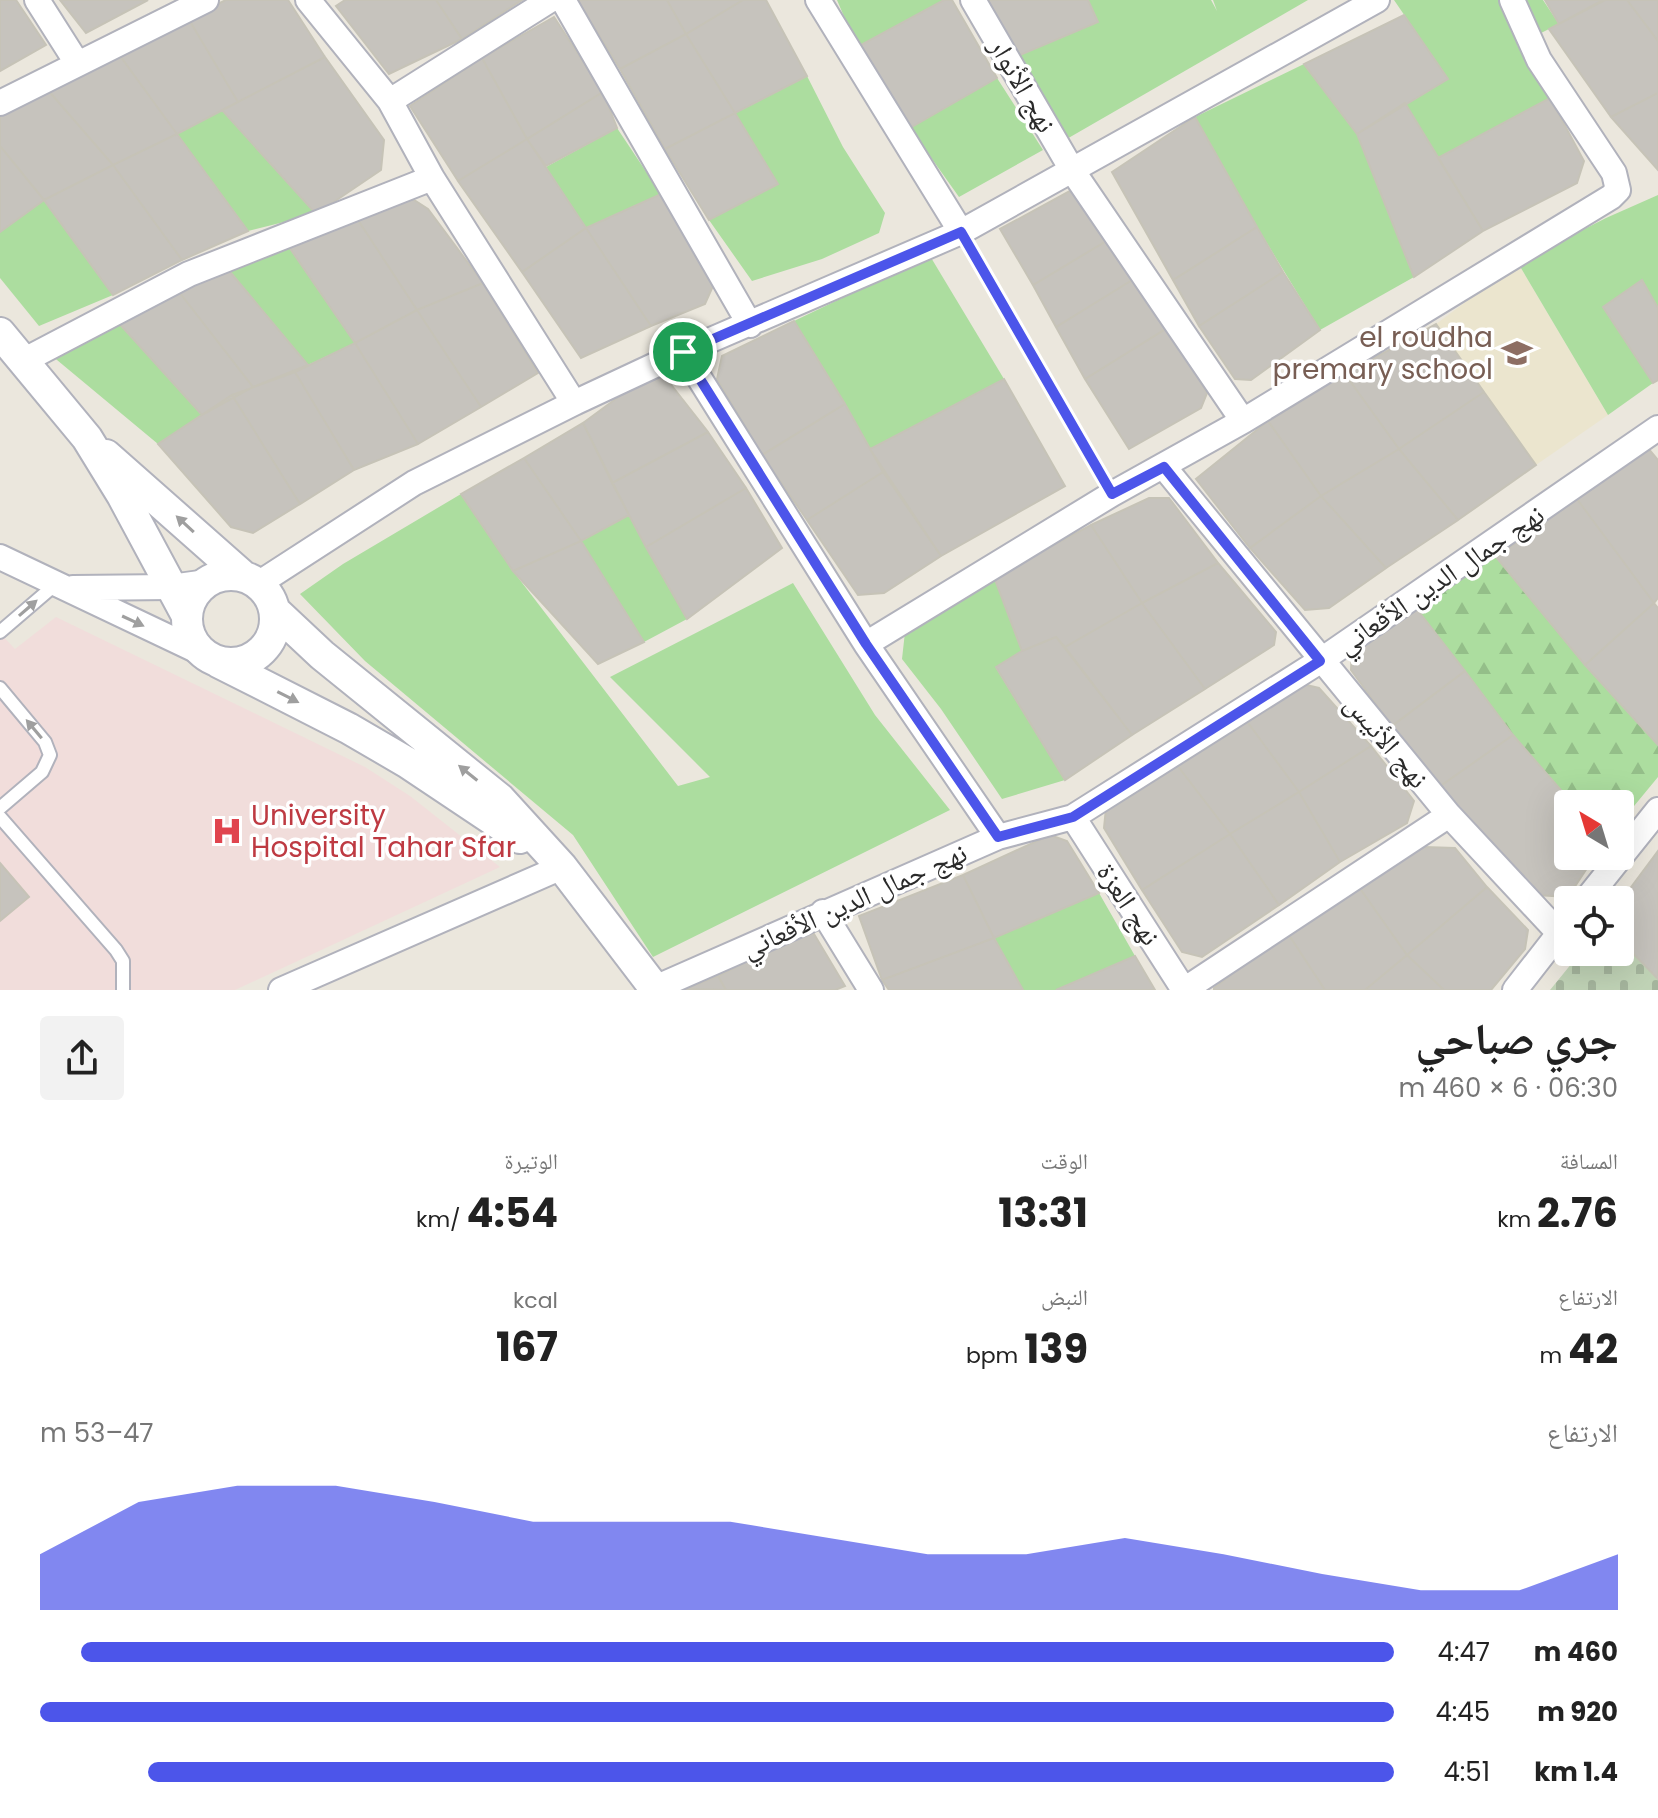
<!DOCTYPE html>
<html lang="ar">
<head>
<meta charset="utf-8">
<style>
  body { margin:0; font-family:Poppins,"Noto Naskh Arabic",sans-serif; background:#f2f2f2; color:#222; direction:rtl; height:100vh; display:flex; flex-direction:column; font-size:30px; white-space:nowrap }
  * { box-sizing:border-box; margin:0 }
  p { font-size:26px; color:#767676 }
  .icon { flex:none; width:44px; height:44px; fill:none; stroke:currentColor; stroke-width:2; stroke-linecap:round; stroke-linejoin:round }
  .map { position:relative; height:990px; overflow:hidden; direction:ltr }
  .details { display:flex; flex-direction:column; background:#fff; flex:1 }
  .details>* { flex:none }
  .needle { width:52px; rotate:322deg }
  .fabs { position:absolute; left:1554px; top:790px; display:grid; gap:16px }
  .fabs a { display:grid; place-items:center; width:80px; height:80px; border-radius:8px; background:#fff; box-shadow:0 8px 32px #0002; font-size:40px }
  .pin { position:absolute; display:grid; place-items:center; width:68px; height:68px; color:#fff; margin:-34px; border:4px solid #fff; border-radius:50%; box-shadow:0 2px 8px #0007 }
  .round { display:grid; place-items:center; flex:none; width:84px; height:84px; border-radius:8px; background:#f2f2f2 }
  .summary { display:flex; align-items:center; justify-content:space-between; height:136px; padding:0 40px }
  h1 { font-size:44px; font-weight:700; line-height:60px }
  .figures { display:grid; grid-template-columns:repeat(3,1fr); gap:12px; height:136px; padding:8px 40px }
  .figures div { display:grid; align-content:center }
  .figures b { font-size:40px; font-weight:700 }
  .figures small { font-size:22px; font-weight:400 }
  .figures p { font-size:22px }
  .chart { height:224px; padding:16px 40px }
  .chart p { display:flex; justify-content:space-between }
  .chart svg { width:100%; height:144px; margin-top:8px; fill:#4c55ea; opacity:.7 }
  ul { padding:0 40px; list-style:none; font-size:26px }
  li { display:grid; grid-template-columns:128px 96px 1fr; align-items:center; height:60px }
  li i { height:20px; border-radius:10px; background:#4c55ea }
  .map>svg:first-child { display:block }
  .education { fill:#ebe5ce }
  .medical { fill:#f1dddb }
  .grass { fill:#acdd9f }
  .forest { fill:url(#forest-firs) }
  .cemetery { fill:url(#cemetery-stones) }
  .building { fill:#c6c3bd; stroke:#c6c3b7; stroke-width:2 }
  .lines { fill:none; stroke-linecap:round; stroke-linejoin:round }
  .service-casing { stroke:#b1b2bc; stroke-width:16 }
  .minor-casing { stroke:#b1b2bc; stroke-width:28 }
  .tertiary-casing { stroke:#b1b2bc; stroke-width:34 }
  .path { stroke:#c8c8c8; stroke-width:5; stroke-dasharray:6 4; stroke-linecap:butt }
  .service { stroke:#fff; stroke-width:12 }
  .minor { stroke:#fff; stroke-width:24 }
  .tertiary { stroke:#fff; stroke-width:30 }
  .oneway { fill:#9f9f9f }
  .route-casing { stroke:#fff; stroke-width:16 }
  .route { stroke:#4c55ea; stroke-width:10 }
  .labels { text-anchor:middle; stroke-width:7; stroke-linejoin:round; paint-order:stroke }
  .street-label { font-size:28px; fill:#2a2a2a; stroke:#fff }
  .education-label { font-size:28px; fill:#785e54; stroke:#fff; text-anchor:end }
  .health-label { font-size:28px; fill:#be3a42; stroke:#fff; text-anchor:start }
</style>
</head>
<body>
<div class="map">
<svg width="1658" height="990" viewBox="0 0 1658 990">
  <defs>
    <pattern id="forest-firs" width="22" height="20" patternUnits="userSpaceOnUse" patternTransform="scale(2)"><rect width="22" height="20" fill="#acdd9f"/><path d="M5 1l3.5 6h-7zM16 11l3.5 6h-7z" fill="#94be89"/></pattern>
    <pattern id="cemetery-stones" width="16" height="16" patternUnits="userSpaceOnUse" patternTransform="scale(2)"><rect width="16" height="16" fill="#c0d3b6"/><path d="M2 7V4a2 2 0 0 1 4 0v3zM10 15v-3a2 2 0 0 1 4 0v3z" fill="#a5b59d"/></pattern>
  </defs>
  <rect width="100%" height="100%" fill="#ebe7dd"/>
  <path class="education" d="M1518 263 1608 415 1536 465 1436 324Z"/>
  <path class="medical" d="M56 617 365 767 410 796 500 867 235 990H0V633L15 649Z"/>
  <path class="grass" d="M837 0H944L857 47Z
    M1088 0H1211L1217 11 1213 0H1308L1065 140 1013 58 1097 22Z
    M1394 0H1543L1559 24 1517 45 1550 98 1438 158 1405 103 1448 79Z
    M1304 64 1357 134 1414 277 1320 330 1257 227 1195 117Z
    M807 76 843 147 885 213 879 233 822 259 752 281 709 220 778 184 735 113Z
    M997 78 1043 150 959 197 910 128Z
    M222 110 316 214 248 231 177 134Z
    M617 128 661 194 586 228 546 167Z
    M1658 195V308L1642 280 1603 307 1653 383 1608 415 1518 263 1606 218Z
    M44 200 113 295 39 326 0 278V232Z
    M287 244 355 343 308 365 226 267Z
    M930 256 1004 379 870 449 794 321Z
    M116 320 202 415 158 444 51 355Z
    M461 494 513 571 678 786 710 777 610 677 793 583 875 715 950 810 653 957 573 835 365 661 300 594 343 564Z
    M629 515 687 619 644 642 581 541Z
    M994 577 1022 651 996 668 1065 780 1002 799 941 709 902 659 905 632Z
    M1099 893 1135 956 1056 990H1023L994 938Z"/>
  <path class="forest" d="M1496 557 1585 665 1658 745V777L1620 823V804H1573L1513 735 1416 608Z"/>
  <path class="cemetery" d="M1620 940 1658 979V990H1550L1581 952H1620Z"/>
  <path class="building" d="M0 0H16L46 45 0 71Z
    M60 0H148L86 33Z
    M226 0H288L325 57 238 102 188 18Z
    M345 0H436L462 39 389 74 336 6Z
    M436 0H522L462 39Z
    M580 0H667L686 34 620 69 578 1Z
    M667 0H743L686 34Z
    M743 0H766L807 76 735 113 686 34Z
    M944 0H952L997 78 910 128 857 47Z
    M977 0H1088L1098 22 1013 58Z
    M1545 0H1605L1559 24Z
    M1603 0H1627L1658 41V93L1611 117 1549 29Z
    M1627 0H1658V41Z
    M1404 15 1448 79 1357 134 1304 64Z
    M554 17 603 92 527 139 482 58Z
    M188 18 238 102 177 134 118 53Z
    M686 34 735 113 665 149 620 69Z
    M118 53 177 134 113 165 47 89Z
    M325 57 384 140 381 170 316 214 222 110Z
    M482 58 527 139 458 181 410 106Z
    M47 89 113 165 44 200 0 146V111Z
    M603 92 617 128 546 166 527 139Z
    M1658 93V170L1611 117Z
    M1550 98 1584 161 1577 183 1483 231 1438 158Z
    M1405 103 1483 231 1414 277 1357 134Z
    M735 113 778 184 709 220 665 149Z
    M1195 117 1257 227 1173 280 1112 172Z
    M177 134 248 231 182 260 113 165Z
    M527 139 586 228 522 272 458 181Z
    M0 146 44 200 0 232Z
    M113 165 182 260 113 295 44 200Z
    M1077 187 1113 237 1033 285 1000 229Z
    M661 194 713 286 705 304 651 326 586 228Z
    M408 196 428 209 483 283 417 310 356 217Z
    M356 217 417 310 355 343 287 244Z
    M1257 227 1283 272 1199 326 1173 280Z
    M586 228 651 326 581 358 522 272Z
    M1113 237 1137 277 1056 327 1033 285Z
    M226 267 308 365 253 387 176 288Z
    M1283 272 1320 330 1251 380 1235 379 1199 326Z
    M1137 277 1169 327 1085 379 1056 327Z
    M1642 280 1658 308V380L1653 383 1603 307Z
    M483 283 538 373 481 407 417 310Z
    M176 288 253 387 202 415 116 320Z
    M417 310 481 407 418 444 355 343Z
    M794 321 845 404 762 455 717 379 722 356Z
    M1436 324 1484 392 1399 449 1345 374Z
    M1169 327 1207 393 1201 408 1129 449 1085 379Z
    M355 343 418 444 354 470 295 372Z
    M658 368 708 432 612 483 583 423Z
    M295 372 354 470 300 504 232 395Z
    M1345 374 1399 449 1321 496 1268 421Z
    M1004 379 1065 486 941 556 870 449Z
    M1484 392 1536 465 1458 520 1399 449Z
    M232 395 300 504 253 533 231 527 158 444Z
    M845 404 883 472 807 520 762 455Z
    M1268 421 1321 496 1250 548 1196 479Z
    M583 423 629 515 581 541 524 458Z
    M708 432 746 488 646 547 612 483Z
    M1647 447 1658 460V598L1654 603 1577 499Z
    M1399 449 1458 520 1386 568 1321 496Z
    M524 458 581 541 513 571 461 494Z
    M883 472 941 556 884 593 858 595 807 520Z
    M746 488 782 548 687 619 646 547Z
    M1321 496 1386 568 1329 608 1305 610 1250 548Z
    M1149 498H1169L1218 563 1142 603 1091 525Z
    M1577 499 1654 603 1585 665 1496 557Z
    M1091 525 1142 603 1065 647 1056 637 1022 651 994 577Z
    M581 541 644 642 598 664 513 571Z
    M1218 563 1276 632 1274 645 1205 689 1142 603Z
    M1142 603 1205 689 1132 735 1065 647Z
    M1654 603 1658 608V745L1585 665Z
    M1416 608 1465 671 1392 726 1351 670 1352 648Z
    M1056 637 1132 735 1065 780 996 667 1022 651Z
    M1465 671 1513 735 1439 787 1392 726Z
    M1302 684 1319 688 1371 746 1299 792 1246 720Z
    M1246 720 1299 792 1230 834 1177 765Z
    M1513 735 1573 804H1568V856H1595L1568 897 1536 895 1439 787Z
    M1371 746 1414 801 1407 823 1340 862 1299 792Z
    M1177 765 1230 834 1142 890 1104 828 1106 808Z
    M1299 792 1340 862 1279 905 1230 834Z
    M1230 834 1279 905 1202 957 1182 952 1142 890Z
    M1050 835 1067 841 1099 893 994 938 963 875Z
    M1424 847 1455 848 1487 887 1407 955 1359 887Z
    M1658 851V979L1620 940V902Z
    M0 863 29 897 0 921Z
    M963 875 994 938 882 980 859 916Z
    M1359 887 1407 955 1365 990H1325L1287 932Z
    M1487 887 1528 930 1525 949 1491 990H1444L1407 955Z
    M811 929 845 986 835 990H726L718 976Z
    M1287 932 1325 990H1214V988Z
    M994 938 1023 990H889L882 980Z
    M1407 955 1444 990H1365Z
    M1135 956 1155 990H1056Z
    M718 976 726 990 685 989Z"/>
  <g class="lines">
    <g class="service-casing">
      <path id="service" d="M0 632 56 584
        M0 688 45 742 50 755 42 772 0 808
        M0 817 116 950 123 961V990"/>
    </g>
    <g class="minor-casing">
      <path id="minor" d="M37 0 77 63
        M308 0 390 101 432 178 574 403
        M563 0 750 325
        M818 0 961 232
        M973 0 1072 170 1243 421
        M390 101 550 0
        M0 103 206 0
        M683 352 866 644 998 837
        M23 361 189 274 432 178
        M1164 467 1449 815 1559 933
        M0 557 202 653
        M258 584 414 483 574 403 683 352 961 232 1377 0
        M73 588 171 587 207 582
        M866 644 1112 494 1243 421 1611 197 1618 190 1614 173 1539 60 1512 0
        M1073 817 1184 990
        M1586 900 1658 810
        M823 912 871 990
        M655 988 998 837 1073 817 1320 661 1658 428
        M281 990 562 867
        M1184 990 1449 815
        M1515 990 1568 922"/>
    </g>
    <g class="tertiary-casing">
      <path id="tertiary" d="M0 333 87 438 122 495 187 616
        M106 455 243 576
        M187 619a44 44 0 1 1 88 0a44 44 0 1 1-88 0Z
        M274 610 322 655 500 799 562 867 656 990
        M218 662 348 728 408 763 520 838"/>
    </g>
    <path class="path" d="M973 252 1100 472"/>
    <use href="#service" class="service"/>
    <use href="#minor" class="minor"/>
    <use href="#tertiary" class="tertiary"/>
  </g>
  <defs><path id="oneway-solid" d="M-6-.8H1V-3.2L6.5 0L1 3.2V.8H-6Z" transform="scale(2)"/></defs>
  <g class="oneway">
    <use href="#oneway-solid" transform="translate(185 524) rotate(-137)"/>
    <use href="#oneway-solid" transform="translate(28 608) rotate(-41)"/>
    <use href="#oneway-solid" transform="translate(133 621) rotate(25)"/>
    <use href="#oneway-solid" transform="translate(288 697) rotate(27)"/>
    <use href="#oneway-solid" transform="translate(34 729) rotate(-130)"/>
    <use href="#oneway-solid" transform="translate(468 773) rotate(-141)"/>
  </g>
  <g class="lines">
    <g class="route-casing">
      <path id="route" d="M961 232 1112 494 1164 467 1320 661 1073 817 998 837 866 644 683 352Z"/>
    </g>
    <use href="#route" class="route"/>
  </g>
  <defs>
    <g id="school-bare" transform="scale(2.4)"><path d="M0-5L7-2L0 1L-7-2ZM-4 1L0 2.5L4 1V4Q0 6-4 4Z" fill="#8d6e63" stroke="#fff" stroke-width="2.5" paint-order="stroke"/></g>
    <g id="hospital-bare" transform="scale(2.4)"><path d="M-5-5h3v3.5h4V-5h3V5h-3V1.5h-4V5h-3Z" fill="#e0444e" stroke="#fff" stroke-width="2.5" paint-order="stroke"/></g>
  </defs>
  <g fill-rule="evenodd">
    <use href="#school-bare" x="1517" y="353"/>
    <use href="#hospital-bare" x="227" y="831"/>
  </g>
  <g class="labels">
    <g class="street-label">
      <text transform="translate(1023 85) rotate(60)" y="10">نهج الأنوار</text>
      <text transform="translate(1440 579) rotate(-34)" y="10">نهج جمال الدين الأفعاني</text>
      <text transform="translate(1387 741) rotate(50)" y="10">نهج الأنيس</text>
      <text transform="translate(854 900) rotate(-24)" y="10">نهج جمال الدين الأفعاني</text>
      <text transform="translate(1129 904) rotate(57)" y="10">نهج العزة</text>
    </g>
    <g class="education-label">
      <text x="1493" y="347">el roudha<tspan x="1493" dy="32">premary school</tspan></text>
    </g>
    <g class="health-label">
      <text x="251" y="825">University<tspan x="251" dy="32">Hospital Tahar Sfar</tspan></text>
    </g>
  </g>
</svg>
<div class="fabs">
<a><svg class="needle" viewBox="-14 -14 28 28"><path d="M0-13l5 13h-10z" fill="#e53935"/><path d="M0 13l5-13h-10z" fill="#767676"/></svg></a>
<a><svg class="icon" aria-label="locate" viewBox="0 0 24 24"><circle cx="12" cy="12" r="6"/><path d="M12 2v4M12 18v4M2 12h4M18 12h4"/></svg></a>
</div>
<div class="pin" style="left:683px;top:352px;background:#1e9e55"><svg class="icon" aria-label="arrive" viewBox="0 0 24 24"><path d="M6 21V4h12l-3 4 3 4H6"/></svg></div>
</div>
<section class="details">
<div class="summary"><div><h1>جري صباحي</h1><p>06:30 · 6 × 460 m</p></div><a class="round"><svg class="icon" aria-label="share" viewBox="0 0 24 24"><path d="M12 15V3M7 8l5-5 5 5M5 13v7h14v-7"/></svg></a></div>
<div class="figures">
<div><p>المسافة</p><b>2.76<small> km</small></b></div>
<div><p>الوقت</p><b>13:31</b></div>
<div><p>الوتيرة</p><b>4:54<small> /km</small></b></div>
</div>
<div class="figures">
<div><p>الارتفاع</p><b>42<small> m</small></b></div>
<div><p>النبض</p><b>139<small> bpm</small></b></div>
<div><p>kcal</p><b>167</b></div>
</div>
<div class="chart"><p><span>الارتفاع</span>47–53 m</p>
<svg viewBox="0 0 160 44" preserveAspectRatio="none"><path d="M0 44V27L10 11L20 6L30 6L40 11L50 17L60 17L70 17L80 22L90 27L100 27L110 22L120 27L130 33L140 38L150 38L160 27V44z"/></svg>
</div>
<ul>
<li><b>460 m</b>4:47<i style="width:97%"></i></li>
<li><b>920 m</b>4:45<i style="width:100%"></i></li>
<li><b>1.4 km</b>4:51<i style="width:92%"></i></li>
</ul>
</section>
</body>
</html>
